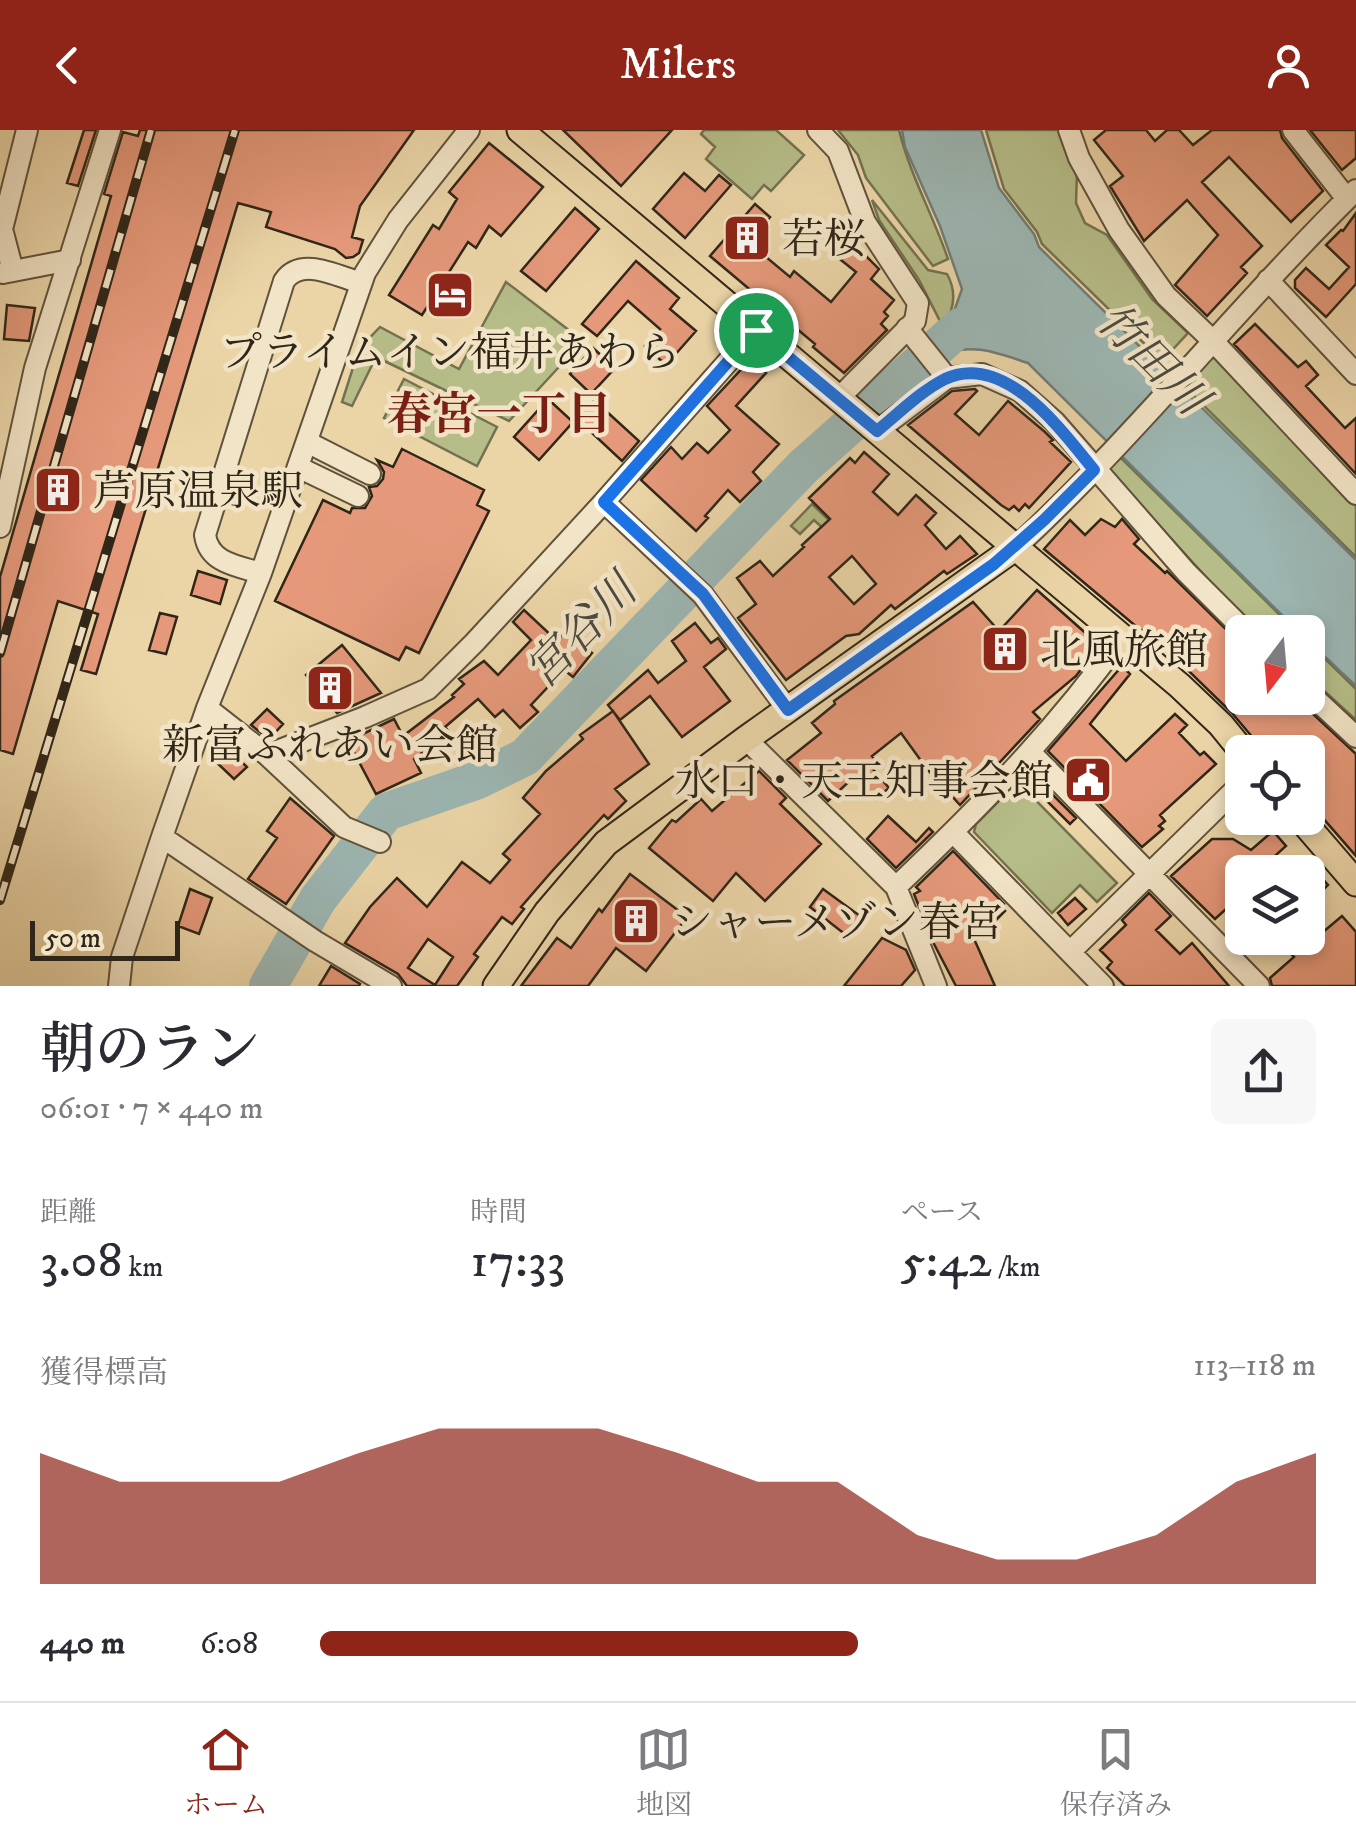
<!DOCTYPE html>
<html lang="ja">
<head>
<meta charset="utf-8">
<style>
  body { margin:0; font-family:"IM FELL DW Pica","Noto Serif JP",serif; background:#f7f7f7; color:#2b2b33; height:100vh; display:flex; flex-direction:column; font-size:38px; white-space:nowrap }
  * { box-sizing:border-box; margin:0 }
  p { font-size:32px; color:#7c7c81 }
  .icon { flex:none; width:55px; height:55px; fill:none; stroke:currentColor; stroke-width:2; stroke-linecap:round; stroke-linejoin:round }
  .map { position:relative; height:856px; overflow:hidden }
  .details { display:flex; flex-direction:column; background:#fff; flex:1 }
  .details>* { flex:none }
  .needle { width:65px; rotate:196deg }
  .tools { position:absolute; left:1225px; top:485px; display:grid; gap:20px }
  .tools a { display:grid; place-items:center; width:100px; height:100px; border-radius:15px; background:#fff; box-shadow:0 5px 15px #0003; font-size:50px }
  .scale { position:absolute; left:30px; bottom:25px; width:150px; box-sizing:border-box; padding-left:10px; border:5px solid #302618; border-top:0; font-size:28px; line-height:35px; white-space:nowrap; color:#302618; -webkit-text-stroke:8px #f2e4c6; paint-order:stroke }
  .pin { position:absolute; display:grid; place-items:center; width:85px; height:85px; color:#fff; margin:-42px; border:5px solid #fff; border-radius:50%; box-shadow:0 2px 10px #0007 }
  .round { display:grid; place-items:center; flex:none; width:105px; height:105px; border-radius:15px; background:#f7f7f7 }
  .head { display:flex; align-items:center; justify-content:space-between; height:170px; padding:0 40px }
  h1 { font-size:55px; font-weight:600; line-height:75px }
  .stats { display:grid; grid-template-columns:repeat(3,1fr); gap:15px; height:170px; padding:10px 40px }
  .stats div { display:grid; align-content:center }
  .stats b { font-size:50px; font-weight:600 }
  .stats small { font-size:28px; font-weight:400 }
  .stats p { font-size:28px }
  .chart { height:280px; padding:20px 40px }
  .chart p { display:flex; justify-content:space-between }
  .chart svg { width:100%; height:180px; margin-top:10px; fill:#8f2418; opacity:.7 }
  ul { padding:0 40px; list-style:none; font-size:32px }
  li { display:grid; grid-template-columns:160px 120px 1fr; align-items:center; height:75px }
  li i { height:25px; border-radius:12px; background:#8f2418 }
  header { display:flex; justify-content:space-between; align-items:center; height:130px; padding:0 40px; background:#8f2418; color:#fff; font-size:45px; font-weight:600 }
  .tab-bar { display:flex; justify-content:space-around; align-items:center; height:140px; border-top:2px solid #e1e1e2; background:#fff; font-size:28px; color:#7c7c81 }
  .tab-bar a { display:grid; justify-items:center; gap:5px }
  .tab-bar .current { color:#8f2418 }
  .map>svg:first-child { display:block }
  .green { fill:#b6bd88; stroke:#737250; stroke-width:2.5 }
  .water { fill:#9cb6b2; stroke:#717c74; stroke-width:2.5 }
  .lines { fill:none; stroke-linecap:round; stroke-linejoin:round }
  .river { stroke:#9cb6b2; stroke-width:38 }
  .building { fill:#e5997a; stroke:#302618; stroke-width:2.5; fill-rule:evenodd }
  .minor-casing { stroke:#5f523c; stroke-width:24 }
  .major-casing { stroke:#302618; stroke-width:29 }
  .minor { stroke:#f2e4c6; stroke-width:20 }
  .major { stroke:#ebd5a7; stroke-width:25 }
  .rail-casing { stroke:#302618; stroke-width:10 }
  .rail { stroke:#f2e4c6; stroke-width:6; stroke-dasharray:19; stroke-linecap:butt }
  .route-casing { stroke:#fff; stroke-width:20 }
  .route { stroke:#1a73e8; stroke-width:12 }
  .labels { text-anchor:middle; stroke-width:9; stroke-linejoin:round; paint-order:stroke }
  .poi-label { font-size:42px; fill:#302618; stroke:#f2e4c6; text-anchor:start }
  .water-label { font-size:45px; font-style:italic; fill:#4b4a3e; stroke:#f2e4c6 }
  .neighbourhood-label { font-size:45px; font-weight:bold; fill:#7a1f14; stroke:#f2e4c6 }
</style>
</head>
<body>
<header><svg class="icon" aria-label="back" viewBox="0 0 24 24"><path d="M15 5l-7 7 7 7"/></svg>Milers<svg class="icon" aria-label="person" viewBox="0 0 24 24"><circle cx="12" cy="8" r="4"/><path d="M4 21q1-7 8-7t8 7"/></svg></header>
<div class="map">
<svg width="1356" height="856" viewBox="0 0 1356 856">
  <rect width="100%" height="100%" fill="#ebd5a7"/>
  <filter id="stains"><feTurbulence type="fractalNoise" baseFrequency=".002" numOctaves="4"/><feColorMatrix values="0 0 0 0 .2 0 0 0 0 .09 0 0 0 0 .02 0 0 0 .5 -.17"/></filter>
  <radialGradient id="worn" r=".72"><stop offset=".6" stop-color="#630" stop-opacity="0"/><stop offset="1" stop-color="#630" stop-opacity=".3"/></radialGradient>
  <path class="green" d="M704 0H776L804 25 771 61 764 55 752 69 706 29 715 17 701 4Z
    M838 0H899C910 45 933 85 948 129L933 136 866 48 858 25Z
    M986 0H1063L1077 43 1076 73 1085 93 1107 105 1152 169 1188 203 1162 231 1042 114 1037 102 1004 59Z
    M872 70 928 140 947 144C957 162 955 179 943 197L919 150 879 90Z
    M506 152 583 211 509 291 376 227 352 276 342 272 359 219 380 197 459 239Z
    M1212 222 1356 376V427L1183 255Z
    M404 249 497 297 477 336 384 288Z
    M1117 324 1297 502H1261L1226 469 1106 337Z
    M812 374 860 420 854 427 814 390 800 404 791 396Z
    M1308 512 1356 559V590L1308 546Z
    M1018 652 1117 753 1097 772 1080 755 1052 783 974 702 976 694Z"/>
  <path class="water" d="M902 0H981L999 58 1034 104 1039 117 1356 430V556L1308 511V502H1299L1028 233C994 222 975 213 940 225L932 214 948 198 962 159 940 96 905 17Z"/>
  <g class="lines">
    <path class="river" d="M268 856 318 769 386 682 478 650 525 627 803 337 960 197"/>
  </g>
  <path class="building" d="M84 0H96L78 56 67 53Z
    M140 0H414L360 76 352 107 363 110 359 123 353 127 346 128 335 119 266 97 271 82 238 73 96 544 81 540 98 484 58 471 13 624 0 620V447L111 66 104 64 123 2 138 6Z
    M563 0H672L621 56Z
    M1106 0H1146L1155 11 1167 0H1179L1193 15 1212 0H1280L1282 8 1323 61 1291 92 1229 27 1202 52 1262 116 1241 137 1247 143 1207 186 1175 155 1218 105 1187 70 1144 111 1110 56 1123 46 1094 10Z
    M1310 0H1356V28L1342 40Z
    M489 13 543 57 501 106 489 96 476 118 468 112 422 185 389 165 433 95 439 99 457 69 449 62Z
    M684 43 705 61 719 45 731 55 685 108 653 79Z
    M755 74 770 87 748 112 790 147 794 141 831 172 856 142 841 130 854 114 879 139 871 149 894 170 884 182 888 186 881 194 887 200 844 243 813 217 815 214 710 126Z
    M575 78 599 99 546 161 521 141Z
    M1356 83V154L1326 187 1295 158V150L1306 138 1329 159 1349 137 1326 115 1341 100 1343 101Z
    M636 131 679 168 670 179 696 201 666 235 645 216 660 199 628 171 597 206 582 194Z
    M7 175 35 178 29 211 4 209Z
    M1255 194 1298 237 1306 231 1318 245 1306 256 1345 298 1356 288V344L1234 214Z
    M593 218 615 238 591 264 570 244Z
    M751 229 766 243 736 276 779 314 753 342 761 351 740 372 728 360 705 386 708 388 696 401 641 350 671 317 682 329 697 313 708 323 730 300 707 276Z
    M975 259 977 261 955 284 979 305 1008 271 1045 302 1053 310 1050 312 1071 332 1029 378 1025 374 1019 381 1014 376 1009 380 1001 375 908 295 952 261Z
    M548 269 573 292 539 330 514 307Z
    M594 270 639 311 622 331 577 289Z
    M402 319 484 360 477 375 489 381 419 523 406 517 399 530 275 471 323 370 350 383 352 378H365L372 366 369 357 377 356 383 349 384 342 377 330 393 337Z
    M864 322 889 344 873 362 898 385 916 365 936 383 925 395 946 419 960 406 977 424 947 444 944 441 895 479 891 475 859 504 846 506 786 550 738 488 756 474 737 448 760 431 773 446 804 417 802 415 830 389 809 368 850 328 855 333ZM852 426 876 454 854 474 829 447Z
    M1101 389 1115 397 1122 389 1139 409 1134 414 1165 443 1167 441 1242 515V568H1296L1356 624V726L1308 671V622H1265L1232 583 1155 508 1138 498 1044 419 1070 390 1085 405Z
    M198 441 227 450 220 474 191 465Z
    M1037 460 1099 515 1076 546 1033 582 1040 589 960 675 927 639 901 603 872 626 879 633 872 638 889 658 876 669 856 645 828 671 787 630 821 603 812 593 835 574 834 571 973 472 999 501Z
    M524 480 557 511 565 501 592 523 573 547 564 540 531 575 538 582 520 598 503 580 495 587 478 569 445 597 449 602 414 629 421 643 376 664 348 611 394 589 403 606 454 567 452 565 464 554 459 549 484 531 498 545 531 510 513 492Z
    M160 483 177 487 166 524 149 520Z
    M695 493 711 513 718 508 726 519 704 537 730 571 682 607 650 566 620 590 608 575 648 540 658 553 686 531 672 511Z
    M342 515 381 563 337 583 306 545Z
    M1122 536 1130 544 1090 594 1126 631 1175 584 1187 595 1179 603 1200 625 1204 622 1216 634 1160 685 1165 691 1159 696 1163 699 1142 717 1048 621Z
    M267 579 283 594 269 609 251 595Z
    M613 581 649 634 615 659 626 671 608 689 604 685 553 740 521 777 524 779 512 794 502 787 474 824 478 827 457 856H407L398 844 345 813 370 777 397 748 427 777 462 732 490 753 510 730 503 724 540 684 523 668 546 641 583 609 580 605ZM428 809 453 827 435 855 408 838Z
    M225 616 247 637 234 649 212 628Z
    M759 641 786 668 780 674 821 714 765 771 736 743 713 771 649 718 672 690 676 692 701 669 712 681Z
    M1030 642 1076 688 1070 694 1032 656 1029 659 1021 651Z
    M290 668 334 706 286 774 248 749 277 708 267 701Z
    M888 686 916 712 929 698 933 702 896 738 867 709Z
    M1273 701 1286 716 1257 742H1242V756L1232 766 1236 770 1215 789 1171 746 1212 709H1233L1251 720Z
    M953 721 1004 774 1001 777 1005 781 975 811 995 856H956L934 814 914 764 920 761 916 757Z
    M1308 733 1328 755 1308 774Z
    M630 744 687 787 646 841 616 818 588 856H521L557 808 571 818 599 779 602 782Z
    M190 759 212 768 199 804 178 796Z
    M823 759 860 786 846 805 810 777Z
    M1149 763 1171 786 1156 800 1180 824 1192 813 1229 856H1125L1107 838 1112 832 1100 820 1126 795 1122 790Z
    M1075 768 1086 779 1068 795 1058 783Z
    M1342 786 1356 802V856H1272L1270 848 1294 827 1276 808H1316Z
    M882 808 906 820 915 840 901 856H844Z
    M331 836 360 854 359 856H319Z"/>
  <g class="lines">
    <g class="minor-casing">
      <path id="minor" d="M818 0 838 21 865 92 918 173 915 191 838 269
        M1069 0 1079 28 1119 100 1166 166 1212 210 1356 364
        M1293 0 1347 69
        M13 141 2 99 27 0
        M3 143 70 130
        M1268 150 1356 244
        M907 198 947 248
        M877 301 947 248 982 244 1020 261 1055 292 1186 442 1246 502
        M307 312 370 344
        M298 337 358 366
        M604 372 703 465 788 580
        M0 397 35 238 110 0
        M1016 417C1136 306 1239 175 1356 60
        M261 443C237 436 209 433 205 405L284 151C301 126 337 146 361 153
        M1308 562 1356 607
        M207 578 267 625 365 587 428 559 475 512 604 372 756 200
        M746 609 896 757 936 856
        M1031 623 1259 856
        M267 625 344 697 380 712
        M953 702 1103 856
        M162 707 315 811 391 856
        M896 757C978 679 1056 600 1122 507
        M1071 821 1242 653
        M119 856 122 827 162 707 207 578 261 443 365 143 398 90 469 0"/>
    </g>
    <g class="major-casing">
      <path id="major" d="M520 0 1180 556 1221 595 1243 622
        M1300 688 1356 753
        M496 856 547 782 606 713 746 609 1016 417"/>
    </g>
    <use href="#minor" class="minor"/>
    <use href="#major" class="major"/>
    <g class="rail-casing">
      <path id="rail" d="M0 523 151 0
        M0 770 235 0"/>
    </g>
    <use href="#rail" class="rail"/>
  </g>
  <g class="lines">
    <g class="route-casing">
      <path id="route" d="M756 200 877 301C898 284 921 261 945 249 1005 221 1062 301 1094 340L1044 390 994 434 788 580 703 464 604 372Z"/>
    </g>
    <use href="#route" class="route"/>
  </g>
  <defs>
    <g id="building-square" transform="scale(2.5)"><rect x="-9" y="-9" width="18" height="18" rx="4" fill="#8f2418" stroke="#f2e4c6"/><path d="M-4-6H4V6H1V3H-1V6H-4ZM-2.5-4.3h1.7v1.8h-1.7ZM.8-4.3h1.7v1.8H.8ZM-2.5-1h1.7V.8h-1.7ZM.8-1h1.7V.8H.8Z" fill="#fff"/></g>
    <g id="hotel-square" transform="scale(2.5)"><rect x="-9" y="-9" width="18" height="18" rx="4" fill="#8f2418" stroke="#f2e4c6"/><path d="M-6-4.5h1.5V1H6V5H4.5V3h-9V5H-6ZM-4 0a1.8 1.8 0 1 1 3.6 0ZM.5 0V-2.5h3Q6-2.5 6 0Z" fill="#fff"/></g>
    <g id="civic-square" transform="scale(2.5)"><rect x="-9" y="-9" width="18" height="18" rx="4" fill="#8f2418" stroke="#f2e4c6"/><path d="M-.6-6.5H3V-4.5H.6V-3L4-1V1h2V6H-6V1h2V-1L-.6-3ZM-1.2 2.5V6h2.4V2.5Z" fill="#fff"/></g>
  </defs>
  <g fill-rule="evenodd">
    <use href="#building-square" x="747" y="108"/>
    <use href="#hotel-square" x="450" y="165"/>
    <use href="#building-square" x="58" y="360"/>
    <use href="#building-square" x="1005" y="519"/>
    <use href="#building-square" x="330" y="558"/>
    <use href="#civic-square" x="1088" y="650"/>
    <use href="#building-square" x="636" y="791"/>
  </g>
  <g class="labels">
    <g class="poi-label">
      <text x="782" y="123">若桜</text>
      <text x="450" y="236" text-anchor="middle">プライムイン福井あわら</text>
      <text x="93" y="375">芦原温泉駅</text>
      <text x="1040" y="534">北風旅館</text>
      <text x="330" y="629" text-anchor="middle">新富ふれあい会館</text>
      <text x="1053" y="665" text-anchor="end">水口・天王知事会館</text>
      <text x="671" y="806">シャーメゾン春宮</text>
    </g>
    <g class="water-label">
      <text transform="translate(1153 228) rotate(45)" y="16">竹田川</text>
      <text transform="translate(580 500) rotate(-46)" y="16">宮谷川</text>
    </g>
    <g class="neighbourhood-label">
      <text x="499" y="299">春宮一丁目</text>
    </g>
  </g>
  <rect width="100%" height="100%" filter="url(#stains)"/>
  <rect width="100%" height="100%" fill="url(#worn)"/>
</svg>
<div class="tools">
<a><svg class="needle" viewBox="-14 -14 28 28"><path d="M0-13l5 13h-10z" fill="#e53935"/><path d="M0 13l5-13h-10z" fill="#7c7c81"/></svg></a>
<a><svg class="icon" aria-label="locate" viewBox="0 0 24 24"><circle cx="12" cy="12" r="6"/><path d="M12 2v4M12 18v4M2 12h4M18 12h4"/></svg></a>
<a><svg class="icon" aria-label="layers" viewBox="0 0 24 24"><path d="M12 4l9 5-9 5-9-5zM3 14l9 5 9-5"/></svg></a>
</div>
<div class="scale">50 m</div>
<div class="pin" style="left:756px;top:200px;background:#1e9e55"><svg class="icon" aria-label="arrive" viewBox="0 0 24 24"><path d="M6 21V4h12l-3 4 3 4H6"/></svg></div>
</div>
<section class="details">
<div class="head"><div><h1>朝のラン</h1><p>06:01 · 7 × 440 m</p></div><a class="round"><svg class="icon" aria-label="share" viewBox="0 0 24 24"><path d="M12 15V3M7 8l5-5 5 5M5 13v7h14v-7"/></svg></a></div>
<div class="stats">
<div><p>距離</p><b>3.08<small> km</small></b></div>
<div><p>時間</p><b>17:33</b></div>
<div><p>ペース</p><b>5:42<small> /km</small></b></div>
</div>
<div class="chart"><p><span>獲得標高</span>113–118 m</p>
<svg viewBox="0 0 160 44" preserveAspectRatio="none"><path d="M0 44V12L10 19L20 19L30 19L40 12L50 6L60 6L70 6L80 12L90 19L100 19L110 32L120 38L130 38L140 32L150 19L160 12V44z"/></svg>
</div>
<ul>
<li><b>440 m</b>6:08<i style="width:54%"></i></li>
</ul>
</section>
<nav class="tab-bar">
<a class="current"><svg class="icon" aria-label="home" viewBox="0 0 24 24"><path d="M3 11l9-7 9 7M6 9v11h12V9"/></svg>ホーム</a>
<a><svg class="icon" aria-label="map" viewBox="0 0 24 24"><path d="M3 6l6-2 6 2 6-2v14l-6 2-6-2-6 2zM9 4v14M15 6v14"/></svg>地図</a>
<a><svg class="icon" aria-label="saved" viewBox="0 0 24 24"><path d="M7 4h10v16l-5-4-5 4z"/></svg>保存済み</a>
</nav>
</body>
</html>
